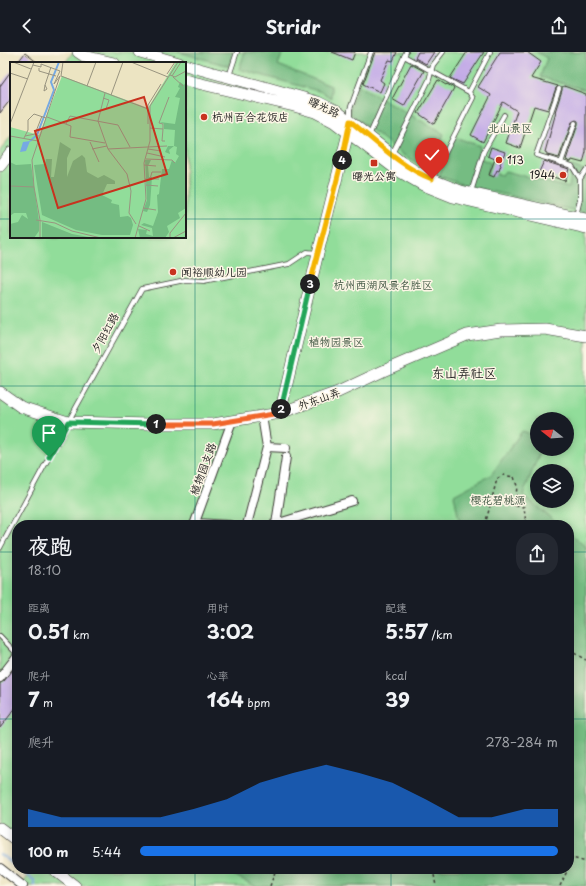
<!DOCTYPE html>
<html lang="zh">
<head>
<meta charset="utf-8">
<style>
  body { margin:0; font-family:"Playpen Sans","LXGW WenKai TC",sans-serif; background:#242831; color:#f1f3f6; height:100vh; display:flex; flex-direction:column; font-size:15px; white-space:nowrap }
  * { box-sizing:border-box; margin:0 }
  p { font-size:13px; color:#9ea1a6 }
  .icon { flex:none; width:22px; height:22px; fill:none; stroke:currentColor; stroke-width:2; stroke-linecap:round; stroke-linejoin:round }
  .map { position:relative; flex:1; overflow:hidden }
  .side { position:absolute; left:12px; top:468px; width:562px; height:354px; display:flex; flex-direction:column; background:#171b24; border-radius:16px; box-shadow:0 2px 10px #0003 }
  .side>* { flex:none }
  .needle { width:26px; rotate:287deg }
  .controls { position:absolute; left:530px; top:360px; display:grid; gap:8px }
  .controls a { display:grid; place-items:center; width:44px; height:44px; border-radius:50%; background:#171b24; box-shadow:0 2px 10px #0003; font-size:20px }
  .pin { position:absolute; display:grid; place-items:center; width:34px; height:34px; color:#fff; margin:-41px -17px; border-radius:50% 50% 50% 0; rotate:-45deg; box-shadow:0 0 4px #0007 }
  .pin .icon { rotate:45deg }
  .km { position:absolute; width:20px; height:20px; margin:-10px; border-radius:50%; background:#222; color:#fff; font-size:11px; line-height:20px; text-align:center }
  .round { display:grid; place-items:center; flex:none; width:42px; height:42px; border-radius:16px; background:#242831 }
  .overview { display:flex; align-items:center; justify-content:space-between; height:68px; padding:0 16px }
  h1 { font-size:22px; font-weight:700; line-height:30px }
  .metrics { display:grid; grid-template-columns:repeat(3,1fr); gap:6px; height:68px; padding:4px 16px }
  .metrics div { display:grid; align-content:center }
  .metrics b { font-size:20px; font-weight:700 }
  .metrics small { font-size:11px; font-weight:400 }
  .metrics p { font-size:11px }
  .chart { height:112px; padding:8px 16px }
  .chart p { display:flex; justify-content:space-between }
  .chart svg { width:100%; height:72px; margin-top:4px; fill:#1a73e8; opacity:.7 }
  ul { padding:0 16px; list-style:none; font-size:13px }
  li { display:grid; grid-template-columns:64px 48px 1fr; align-items:center; height:30px }
  li i { height:10px; border-radius:5px; background:#1a73e8 }
  header { display:flex; justify-content:space-between; align-items:center; height:52px; padding:0 16px; background:#171b24; font-size:18px; font-weight:700 }
  .map>svg:first-child { display:block }
  .green { fill:#91dd9a; stroke:#567c5b; fill-rule:evenodd }
  .forest { fill:#74bc82; stroke:#486c4f }
  .lines { fill:none; stroke-linecap:round; stroke-linejoin:round }
  .stream { stroke:#76a9e2; stroke-width:2.5 }
  .building { fill:#c2aae7 }
  .lane-casing { stroke:#3b3a35; stroke-width:5.5 }
  .street-casing { stroke:#3b3a35; stroke-width:10 }
  .secondary-casing { stroke:#3b3a35; stroke-width:12 }
  .path { stroke:#3b3a35; stroke-width:1.5; stroke-dasharray:3 3; stroke-linecap:butt }
  .lane { stroke:#fff; stroke-width:4 }
  .street { stroke:#fff; stroke-width:8 }
  .secondary { stroke:#fff; stroke-width:11 }
  .split-1-casing { stroke:#fff; stroke-width:8 }
  .split-2-casing { stroke:#fff; stroke-width:8 }
  .split-3-casing { stroke:#fff; stroke-width:8 }
  .split-4-casing { stroke:#fff; stroke-width:8 }
  .split-5-casing { stroke:#fff; stroke-width:8 }
  .split-1 { stroke:#22a559; stroke-width:5 }
  .split-2 { stroke:#f0652b; stroke-width:5 }
  .split-3 { stroke:#22a559; stroke-width:5 }
  .split-4 { stroke:#f5b400; stroke-width:5 }
  .split-5 { stroke:#f5b400; stroke-width:5 }
  .grid { fill:none; stroke:#0f766e; stroke-width:1; stroke-opacity:0.55 }
  .poi-dot { fill:#c8321e; stroke:#fcf5e5; stroke-width:1.5 }
  .labels { text-anchor:middle; stroke-width:3; stroke-linejoin:round; paint-order:stroke }
  .street-label { font-size:11px; fill:#1c1c1c; stroke:#fcf5e5 }
  .poi-label { font-size:11px; fill:#1c1c1c; stroke:#fcf5e5; text-anchor:start }
  .park-label { font-size:11px; fill:#3f5642; stroke:#fcf5e5 }
  .quarter-label { font-size:13px; fill:#1c1c1c; stroke:#fcf5e5 }
  .inset-river { fill:none; stroke:#76a9e2; stroke-width:2 }
  .inset-road { fill:none; stroke:#999480; stroke-width:1 }
  .view { fill:#c8321e; fill-opacity:0.15; stroke:#c8321e; stroke-width:2 }
  .inset-edge { fill:none; stroke:#1c1c1c; stroke-width:2 }
</style>
</head>
<body>
<header><svg class="icon" aria-label="back" viewBox="0 0 24 24"><path d="M15 5l-7 7 7 7"/></svg>Stridr<svg class="icon" aria-label="share" viewBox="0 0 24 24"><path d="M12 15V3M7 8l5-5 5 5M5 13v7h14v-7"/></svg></header>
<div class="map">
<svg width="586" height="834" viewBox="0 0 586 834">
  <rect width="100%" height="100%" fill="#fcf5e5"/>
  <filter id="ink" filterUnits="userSpaceOnUse"><feTurbulence type="fractalNoise" baseFrequency=".025" numOctaves="2"/><feDisplacementMap in="SourceGraphic" scale="8" xChannelSelector="R" yChannelSelector="G"/><feConvolveMatrix kernelMatrix="1 2 1 2 8 2 1 2 1" color-interpolation-filters="sRGB"/></filter>
  <filter id="wash" filterUnits="userSpaceOnUse"><feTurbulence type="fractalNoise" baseFrequency=".012" numOctaves="4" result="noise"/><feDisplacementMap in="SourceGraphic" scale="16" xChannelSelector="R" yChannelSelector="G"/><feGaussianBlur stdDeviation="0.9" result="paint"/><feColorMatrix in="noise" values="0 0 0 0 0 0 0 0 0 0 0 0 0 0 0 0 0 1.4 0 .05"/><feComposite in="paint" operator="in"/></filter>
  <g filter="url(#wash)">
    <rect width="100%" height="100%" fill="#ece4c2"/>
    <path class="green" d="M73 0H586V834H21L33 817H569V473H17V794L0 780V99L11 84V185H185V11H65ZM537 367H567V397H537ZM537 419H567V449H537Z"/>
    <path class="forest" d="M178 0H233L229 14Z
      M245 0H283L278 13 331 34V46L322 40 239 17Z
      M536 0H586V38L540 25 547 6Z
      M358 33 444 82 428 117 404 103 351 62 350 57Z
      M455 85 480 94 477 105 491 111 487 120 502 123 505 119 569 136 572 114 586 119V161L467 134 439 124Z
      M522 379 537 384V397H541L523 443 559 473H460L454 443 491 423Z
      M569 481 586 495V834H255L222 817H345L358 821 365 817H569Z"/>
    <g class="lines">
      <path class="stream" d="M0 802 17 815
        M19 817 34 828 35 834"/>
    </g>
    <g id="blocks">
      <path class="building" d="M332 0H355L352 8Z
        M375 0H397L393 9 389 8 380 28 384 31 380 40 363 32Z
        M418 0H434L426 12 415 6Z
        M467 0H484L463 32 450 26Z
        M500 0H527L541 10 531 26 558 34 556 36 548 58 534 54 520 96 506 91 517 59 503 50 483 90 471 83 491 43 478 35Z
        M25 1 38 11H17Z
        M411 12 424 19 404 54 392 47Z
        M11 19V47L0 61V34Z
        M438 28 446 33 447 32 454 36 434 72 418 61Z
        M564 34 586 42V100L583 111 572 108 571 110 566 108 578 72V69L576 68 572 70 559 106 547 103V101L545 100 556 60H555L562 38V35Z
        M491 95 505 100 500 112 501 113 499 119 497 118 494 125 489 123 495 107 488 104Z
        M544 109 569 117 565 129 539 120Z
        M17 613V654L0 676V631L4 629Z"/>
    </g>
  </g>
  <g filter="url(#ink)">
    <use href="#blocks" fill-opacity="0" stroke="#3b3a35" stroke-width="1"/>
    <g class="lines">
      <g class="lane-casing">
        <path id="lane" d="M404 4 469 40
          M229 24 237 0
          M559 37 536 103 572 114 580 127
          M350 67V57L371 0
          M369 84 406 0
          M392 102 429 28 433 13 443 0
          M561 111 575 71
          M432 127 473 46 469 40 490 0
          M471 140 484 99 504 63
          M576 164 580 147V127L586 118
          M0 496 68 370 142 237 185 228 204 229 289 212 307 200 318 201
          M0 584 17 602"/>
      </g>
      <g class="street-casing">
        <path id="street" d="M267 395 286 396
          M195 471 230 473
          M276 472 286 405
          M194 473 232 369
          M247 473 267 395 262 364
          M272 473 352 449
          M0 626 17 604
          M0 816 23 834"/>
      </g>
      <g class="secondary-casing">
        <path id="secondary" d="M78 0 84 4 114 11
          M140 0 179 11
          M185 13 318 50 338 60 401 110 423 124 461 139 586 167
          M185 28 294 54 315 60 334 70 397 118 423 133 453 145 586 176
          M0 114 11 100
          M0 340 21 355 68 370 149 372H213L280 361 338 340 383 319 467 283 501 278 545 277 586 284
          M280 361 318 201 348 81
          M0 776 17 789
          M53 817 75 834"/>
      </g>
      <path class="path" d="M485 473 497 427 503 423 514 425 517 434 515 454 524 455 526 472 534 473
        M569 527 570 529 569 530
        M569 598 586 608
        M569 805 586 810
        M569 814 572 806
        M433 817 436 834
        M270 834 276 817
        M560 834 568 817"/>
      <use href="#lane" class="lane"/>
      <use href="#street" class="street"/>
      <use href="#secondary" class="secondary"/>
    </g>
  </g>
  <g class="lines" filter="url(#ink)">
    <g class="split-1-casing">
      <path id="split-1" d="M49 405 68 370 156 372"/>
    </g>
    <g class="split-2-casing">
      <path id="split-2" d="M156 372H213L280 361 281 357"/>
    </g>
    <g class="split-3-casing">
      <path id="split-3" d="M281 357 310 232"/>
    </g>
    <g class="split-4-casing">
      <path id="split-4" d="M310 232 342 108"/>
    </g>
    <g class="split-5-casing">
      <path id="split-5" d="M342 108 350 69C375 89 402 116 432 127"/>
    </g>
    <use href="#split-1" class="split-1"/>
    <use href="#split-2" class="split-2"/>
    <use href="#split-3" class="split-3"/>
    <use href="#split-4" class="split-4"/>
    <use href="#split-5" class="split-5"/>
  </g>
  <path class="grid" d="M195 0V473M391 0V473M0 167H11M185 167H586M0 334H586M0 500H17M569 500H586M0 667H17M569 667H586M195 817V834M391 817V834"/>
  <g class="poi-dot">
    <circle cx="204" cy="65" r="4"/>
    <circle cx="499" cy="108" r="4"/>
    <rect x="370" y="107" width="8" height="8" rx="2"/>
    <circle cx="563" cy="123" r="4"/>
    <circle cx="173" cy="220" r="4"/>
  </g>
  <g class="labels">
    <g class="street-label">
      <text transform="translate(324 55) rotate(25)" y="4">曙光路</text>
      <text transform="translate(105 281) rotate(-61)" y="4">夕阳红路</text>
      <text transform="translate(319 347) rotate(-20)" y="4">外东山弄</text>
      <text transform="translate(203 417) rotate(-70)" y="4">植物园支路</text>
    </g>
    <g class="poi-label">
      <text x="212" y="69">杭州百合花饭店</text>
      <text x="507" y="112">113</text>
      <text x="555" y="127" text-anchor="end">1944</text>
      <text x="374" y="128" text-anchor="middle">曙光公寓</text>
      <text x="181" y="224">闻裕顺幼儿园</text>
    </g>
    <g class="park-label">
      <text x="510" y="80">北山景区</text>
      <text x="383" y="237">杭州西湖风景名胜区</text>
      <text x="336" y="294">植物园景区</text>
      <text x="498" y="452">樱花碧桃源</text>
    </g>
    <g class="quarter-label">
      <text x="464" y="326">东山弄社区</text>
    </g>
  </g>
  <g transform="translate(10 10)">
    <rect width="176" height="176" fill="#ece4c2"/>
    <path d="M166 0H176V176H0V65L29 73 52 14 138 46Z" fill="#91dd9a"/>
    <path d="M170 20 174 23 176 20V146L168 151 170 156 157 164 159 170 155 176H130L128 167 137 168 136 172 143 174 142 166 131 163 134 161 143 164 148 150 147 133 149 132 152 107H159L162 98 165 101 169 94 166 92 167 85 164 84 159 88 160 92 155 90 158 84H164L165 68 154 67V62L150 60 165 62 170 36 165 35 170 26 168 25ZM50 80 61 87 57 96V115L63 99 72 93 75 96 77 110 88 116 94 113 105 119V122H97L92 133 102 138 101 141 109 143 110 155 118 154 121 156 123 163 120 173H92L66 168 32 153 24 103 35 102 36 97H42L41 115H44ZM135 98H141L138 104 139 115H142L140 143 137 150 133 149 137 138ZM0 100 6 103 21 102 29 159V169L24 176H0V162L8 160 12 153 18 157 16 151H4L0 154ZM32 160 62 172 84 176H32Z" fill="#74bc82"/>
    <path d="M20 79 16 89 10 90 13 80Z" fill="#76a9e2"/>
    <path class="inset-river" d="M20 79 27 73 44 28 41 20 49 0"/>
    <path class="inset-road" d="M3 0 21 7M53 0 51 14 138 47M121 0 158 15M23 3 31 5V2L50 9 44 22 50 14M29 6V9L46 14M0 11 18 17M157 12 165 0M160 13 165 15 176 9M162 14 171 0M163 15 173 24M35 23 34 29 37 27 35 23 41 5M77 24 86 0M95 31 88 59 98 87 117 112 121 129 119 151 126 162M101 33 113 0M93 36 99 38 96 47M37 55 61 64 60 75 95 81M0 62 24 0M56 62 60 54 108 63 120 85M138 62V43L151 22M140 66 153 67 152 79H155M153 67V62L149 61 159 35M0 74 28 79M15 74 25 72 32 54M14 76 18 68V58L24 52 36 56M80 80 89 100M82 87 97 84M98 87 157 84M138 87 151 89M137 91 155 95M136 97 162 98 165 101M134 103 146 104M135 117H149M140 117 142 110H151M136 123 148 124M0 124 24 125M133 146 146 148M26 158 45 161 62 169 91 176M129 164 140 169M30 176V158L24 125 22 98 50 14M93 176H109M125 176 136 137 134 101 140 79V44L168 0M160 176V171L176 151M163 176 176 169"/>
    <path class="view" d="M134 35 157 112 48 146 25 69Z"/>
    <rect width="176" height="176" class="inset-edge"/>
  </g>
</svg>
<div class="controls">
<a><svg class="needle" viewBox="-14 -14 28 28"><path d="M0-13l5 13h-10z" fill="#e53935"/><path d="M0 13l5-13h-10z" fill="#9ea1a6"/></svg></a>
<a><svg class="icon" aria-label="layers" viewBox="0 0 24 24"><path d="M12 4l9 5-9 5-9-5zM3 14l9 5 9-5"/></svg></a>
</div>
<div class="pin" style="left:49px;top:405px;background:#1e9e55"><svg class="icon" aria-label="arrive" viewBox="0 0 24 24"><path d="M6 21V4h12l-3 4 3 4H6"/></svg></div>
<div class="pin" style="left:432px;top:127px;background:#d93025"><svg class="icon" aria-label="check" viewBox="0 0 24 24"><path d="M5 12l5 5 9-10"/></svg></div>
<b class="km" style="left:156px;top:372px">1</b>
<b class="km" style="left:281px;top:357px">2</b>
<b class="km" style="left:310px;top:232px">3</b>
<b class="km" style="left:342px;top:108px">4</b>
<section class="side">
<div class="overview"><div><h1>夜跑</h1><p>18:10</p></div><a class="round"><svg class="icon" aria-label="share" viewBox="0 0 24 24"><path d="M12 15V3M7 8l5-5 5 5M5 13v7h14v-7"/></svg></a></div>
<div class="metrics">
<div><p>距离</p><b>0.51<small> km</small></b></div>
<div><p>用时</p><b>3:02</b></div>
<div><p>配速</p><b>5:57<small> /km</small></b></div>
</div>
<div class="metrics">
<div><p>爬升</p><b>7<small> m</small></b></div>
<div><p>心率</p><b>164<small> bpm</small></b></div>
<div><p>kcal</p><b>39</b></div>
</div>
<div class="chart"><p><span>爬升</span>278–284 m</p>
<svg viewBox="0 0 160 44" preserveAspectRatio="none"><path d="M0 44V33L10 38L20 38L30 38L40 38L50 33L60 27L70 17L80 11L90 6L100 11L110 17L120 27L130 38L140 38L150 33L160 33V44z"/></svg>
</div>
<ul>
<li><b>100 m</b>5:44<i style="width:100%"></i></li>
</ul>
</section>
</div>
</body>
</html>
